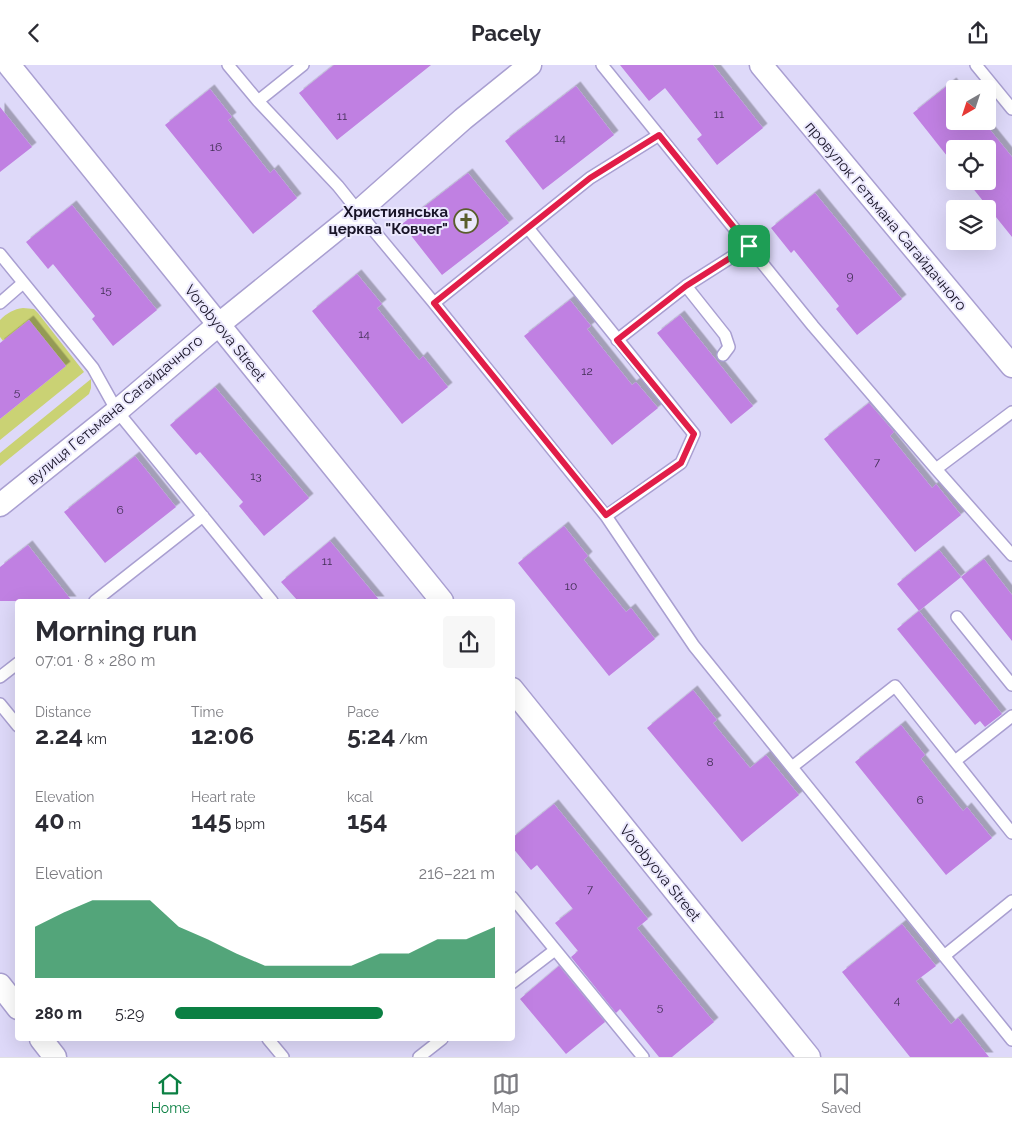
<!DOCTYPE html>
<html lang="en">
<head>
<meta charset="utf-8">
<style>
  body { margin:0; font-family:Raleway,sans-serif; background:#f7f7f7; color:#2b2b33; height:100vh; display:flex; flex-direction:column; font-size:19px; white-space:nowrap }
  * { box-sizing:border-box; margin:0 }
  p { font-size:16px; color:#7c7c81 }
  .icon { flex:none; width:28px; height:28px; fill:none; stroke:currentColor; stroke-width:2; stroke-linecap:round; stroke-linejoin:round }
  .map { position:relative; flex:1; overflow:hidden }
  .side { position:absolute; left:15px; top:534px; width:500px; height:442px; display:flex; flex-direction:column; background:#fff; border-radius:5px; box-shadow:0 5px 20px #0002 }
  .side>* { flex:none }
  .needle { width:32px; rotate:219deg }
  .fabs { position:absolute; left:946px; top:15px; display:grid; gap:10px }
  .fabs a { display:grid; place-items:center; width:50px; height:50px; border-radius:5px; background:#fff; box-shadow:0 5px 20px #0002; font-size:25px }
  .pin { position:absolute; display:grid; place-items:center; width:42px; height:42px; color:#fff; margin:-21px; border-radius:10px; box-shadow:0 2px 8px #0006 }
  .round { display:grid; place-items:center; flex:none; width:52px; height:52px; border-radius:5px; background:#f7f7f7 }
  .headline { display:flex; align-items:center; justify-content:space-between; height:85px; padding:0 20px }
  h1 { font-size:28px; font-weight:700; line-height:38px }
  .figures { display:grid; grid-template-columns:repeat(3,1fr); gap:8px; height:85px; padding:5px 20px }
  .figures div { display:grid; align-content:center }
  .figures b { font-size:25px; font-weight:700 }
  .figures small { font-size:14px; font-weight:400 }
  .figures p { font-size:14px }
  .chart { height:140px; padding:10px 20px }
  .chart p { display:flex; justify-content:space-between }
  .chart svg { width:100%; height:90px; margin-top:5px; fill:#0b8043; opacity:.7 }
  ul { padding:0 20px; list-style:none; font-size:16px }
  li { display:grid; grid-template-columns:80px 60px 1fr; align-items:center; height:38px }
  li i { height:12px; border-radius:6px; background:#0b8043 }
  header { display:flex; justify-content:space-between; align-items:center; height:65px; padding:0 20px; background:#fff; font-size:22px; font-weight:700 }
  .dock { display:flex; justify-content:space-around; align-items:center; height:70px; border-top:1px solid #e1e1e2; background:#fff; font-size:14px; color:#7c7c81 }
  .dock a { display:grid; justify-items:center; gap:2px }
  .dock .active { color:#0b8043 }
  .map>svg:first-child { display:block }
  .green { fill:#cad274 }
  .building { fill:#c080e2; filter:url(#shadow) }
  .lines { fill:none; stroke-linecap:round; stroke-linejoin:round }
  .service-casing { stroke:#a99fd1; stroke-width:14 }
  .minor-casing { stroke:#a99fd1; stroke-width:25 }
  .service { stroke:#fff; stroke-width:11 }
  .minor { stroke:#fff; stroke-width:22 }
  .route-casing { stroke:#fff; stroke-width:10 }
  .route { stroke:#e11d48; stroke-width:6 }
  .labels { text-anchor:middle; stroke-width:4; stroke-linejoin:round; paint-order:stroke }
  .number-label { font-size:12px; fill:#422f56 }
  .poi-label { font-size:15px; font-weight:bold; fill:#181427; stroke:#ebe8fd; text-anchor:end }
  .street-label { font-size:15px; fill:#181427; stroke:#ebe8fd }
</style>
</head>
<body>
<header><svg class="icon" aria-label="back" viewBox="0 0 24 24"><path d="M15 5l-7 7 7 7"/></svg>Pacely<svg class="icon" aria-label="share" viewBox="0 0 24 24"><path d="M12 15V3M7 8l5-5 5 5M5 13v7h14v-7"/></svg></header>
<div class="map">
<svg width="1012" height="992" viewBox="0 0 1012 992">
  <defs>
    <filter id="shadow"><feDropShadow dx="4.5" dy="-4.5" stdDeviation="0" flood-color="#0004"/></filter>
  </defs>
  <rect width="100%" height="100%" fill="#ded9f9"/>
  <path class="green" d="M23 243 34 244 38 248 84 307 0 375V354L66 301 29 255 3 276 0 272V255C7 248 14 244 23 243Z
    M91 314V323L89 329 0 401V388Z"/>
  <path class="building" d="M334 0H431L337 75 299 28Z
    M620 0H713L763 63 717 100 697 74 702 70 665 23 649 36Z
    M952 17 957 24H955V56H983L1012 92V172L967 116H988V84H955V101L913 48Z
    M576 21 614 70 543 125 505 76Z
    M210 24 232 52 228 55 270 108 274 104 297 133 253 169 165 60Z
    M0 42 32 82 0 107Z
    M468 108 509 158 442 210 402 159Z
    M815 128 902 234 857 270 836 244 839 241 794 185 791 188 771 163Z
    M72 140 157 245 113 281 92 254 95 251 53 199 48 204 26 177Z
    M357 209 382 239 377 243 419 295 423 291 448 322 402 359 312 246Z
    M570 235 591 261 587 264 632 320 636 317 658 343 612 380 524 271Z
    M680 250 753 341 731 359 657 268Z
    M29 255 66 301 0 354V278Z
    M215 322 309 433 264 471 239 441 243 437 200 387 196 390 170 360Z
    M869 338 894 367 890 371 932 423 936 419 961 450 915 487 824 374Z
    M135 391 176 442 105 498 64 447Z
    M564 461 588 491 584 495 626 547 631 543 655 574 609 611 518 498Z
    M330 476 380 536H298L281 517Z
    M28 480 72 536H0V502Z
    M939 485 961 512 919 546 897 519Z
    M984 494 1012 530V576L961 512Z
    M919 546 1002 649 985 662 980 656 975 660 897 564Z
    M693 625 717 655 713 658 750 703 766 690 799 730 742 777 647 663Z
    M901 660 925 690 921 694 963 746 967 742 992 773 946 810 855 697Z
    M554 739 648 854 637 863 714 957 672 992H659L620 944 616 948 571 892 578 886 555 858 573 844 537 800 531 805 512 782V773Z
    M902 859 936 901 916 916 951 959 958 953 989 992H910L842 907Z
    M559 901 605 957 566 989 520 934Z"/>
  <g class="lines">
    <g class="service-casing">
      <path id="service" d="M228 0 258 36 303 0
        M602 0 813 261 936 404 1012 490
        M976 0 1012 44
        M258 36 338 121 370 161 434 238 590 113 659 70
        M528 163 694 369 681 398 606 451
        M0 189 93 303 117 346 272 536
        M686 221 725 270 729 282 723 290
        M0 238 23 218
        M434 238 606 451 694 581 1012 975
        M617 275 686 221 749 181
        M936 404 1012 347
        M95 536 203 451
        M957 552 1012 620
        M0 612 18 598
        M0 639 18 661
        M955 696 1012 651
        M792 702 895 621 1012 768
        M512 832 643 992
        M944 891 1012 836
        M512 918 555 885
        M268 974 283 992
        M419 992 442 974"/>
    </g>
    <g class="minor-casing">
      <path id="minor" d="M9 0 442 536
        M761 0 1012 301
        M0 440 117 346 218 260 358 147 463 54 530 0
        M512 624 809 992
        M0 920 18 943
        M41 974 55 992"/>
    </g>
    <use href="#service" class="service"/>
    <use href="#minor" class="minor"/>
  </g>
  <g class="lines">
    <g class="route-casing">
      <path id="route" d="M659 70 749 181 686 221 617 275 694 369 681 398 606 450 434 238 590 113Z"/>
    </g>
    <use href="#route" class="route"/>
  </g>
  <defs>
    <g id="church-ring" transform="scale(1.25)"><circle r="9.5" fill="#ebe8fd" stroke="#5a5e2c" stroke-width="1.5"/><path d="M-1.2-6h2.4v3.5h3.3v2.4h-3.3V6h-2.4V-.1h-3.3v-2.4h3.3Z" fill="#5a5e2c"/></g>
  </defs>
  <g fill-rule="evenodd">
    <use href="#church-ring" x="466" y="156"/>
  </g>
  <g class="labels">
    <g class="number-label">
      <text x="719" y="53">11</text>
      <text x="342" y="55">11</text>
      <text x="560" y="77">14</text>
      <text x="216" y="86">16</text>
      <text x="850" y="215">9</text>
      <text x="106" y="229">15</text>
      <text x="364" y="273">14</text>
      <text x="587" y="310">12</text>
      <text x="17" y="331">5</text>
      <text x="877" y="401">7</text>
      <text x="256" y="415">13</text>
      <text x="120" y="449">6</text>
      <text x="327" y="500">11</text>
      <text x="571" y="525">10</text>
      <text x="710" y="701">8</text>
      <text x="920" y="739">6</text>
      <text x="590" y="828">7</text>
      <text x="897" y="939">4</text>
      <text x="660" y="946">5</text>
    </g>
    <g class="poi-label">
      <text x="448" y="152">Християнська<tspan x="448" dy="17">церква "Ковчег"</tspan></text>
    </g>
    <g class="street-label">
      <text transform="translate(886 151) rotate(50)" y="5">провулок Гетьмана Сагайдачного</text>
      <text transform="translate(225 268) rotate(51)" y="5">Vorobyova Street</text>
      <text transform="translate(115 345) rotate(-40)" y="5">вулиця Гетьмана Сагайдачного</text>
      <text transform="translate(660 808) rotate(51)" y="5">Vorobyova Street</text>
    </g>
  </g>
</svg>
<div class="fabs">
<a><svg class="needle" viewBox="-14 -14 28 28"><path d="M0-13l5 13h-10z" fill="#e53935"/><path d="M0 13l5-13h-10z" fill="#7c7c81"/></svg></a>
<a><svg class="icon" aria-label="locate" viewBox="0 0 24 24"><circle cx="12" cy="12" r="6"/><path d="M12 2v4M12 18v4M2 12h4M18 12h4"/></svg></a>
<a><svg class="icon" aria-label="layers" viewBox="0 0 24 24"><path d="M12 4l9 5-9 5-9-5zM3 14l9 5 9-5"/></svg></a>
</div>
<div class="pin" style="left:749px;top:181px;background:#1e9e55"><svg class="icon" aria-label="arrive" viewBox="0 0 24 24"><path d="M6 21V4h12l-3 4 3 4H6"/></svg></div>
<section class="side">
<div class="headline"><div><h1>Morning run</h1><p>07:01 · 8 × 280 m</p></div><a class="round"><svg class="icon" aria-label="share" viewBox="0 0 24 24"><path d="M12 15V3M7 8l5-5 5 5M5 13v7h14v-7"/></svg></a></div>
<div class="figures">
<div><p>Distance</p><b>2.24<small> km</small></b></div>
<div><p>Time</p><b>12:06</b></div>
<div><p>Pace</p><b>5:24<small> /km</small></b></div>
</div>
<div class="figures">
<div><p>Elevation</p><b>40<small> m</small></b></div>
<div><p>Heart rate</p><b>145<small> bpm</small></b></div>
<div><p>kcal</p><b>154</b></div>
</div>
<div class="chart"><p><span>Elevation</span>216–221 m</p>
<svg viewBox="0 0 160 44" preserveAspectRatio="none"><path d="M0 44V19L10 12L20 6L30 6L40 6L50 19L60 25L70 32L80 38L90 38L100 38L110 38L120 32L130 32L140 25L150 25L160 19V44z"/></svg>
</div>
<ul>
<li><b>280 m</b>5:29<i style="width:65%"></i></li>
</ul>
</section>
</div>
<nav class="dock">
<a class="active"><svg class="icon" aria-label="home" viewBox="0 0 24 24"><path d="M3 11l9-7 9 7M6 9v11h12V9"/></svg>Home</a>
<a><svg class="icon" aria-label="map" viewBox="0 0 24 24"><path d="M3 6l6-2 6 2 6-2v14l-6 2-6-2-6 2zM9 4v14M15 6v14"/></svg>Map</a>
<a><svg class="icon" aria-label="saved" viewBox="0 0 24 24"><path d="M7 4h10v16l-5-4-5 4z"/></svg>Saved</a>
</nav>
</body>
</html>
